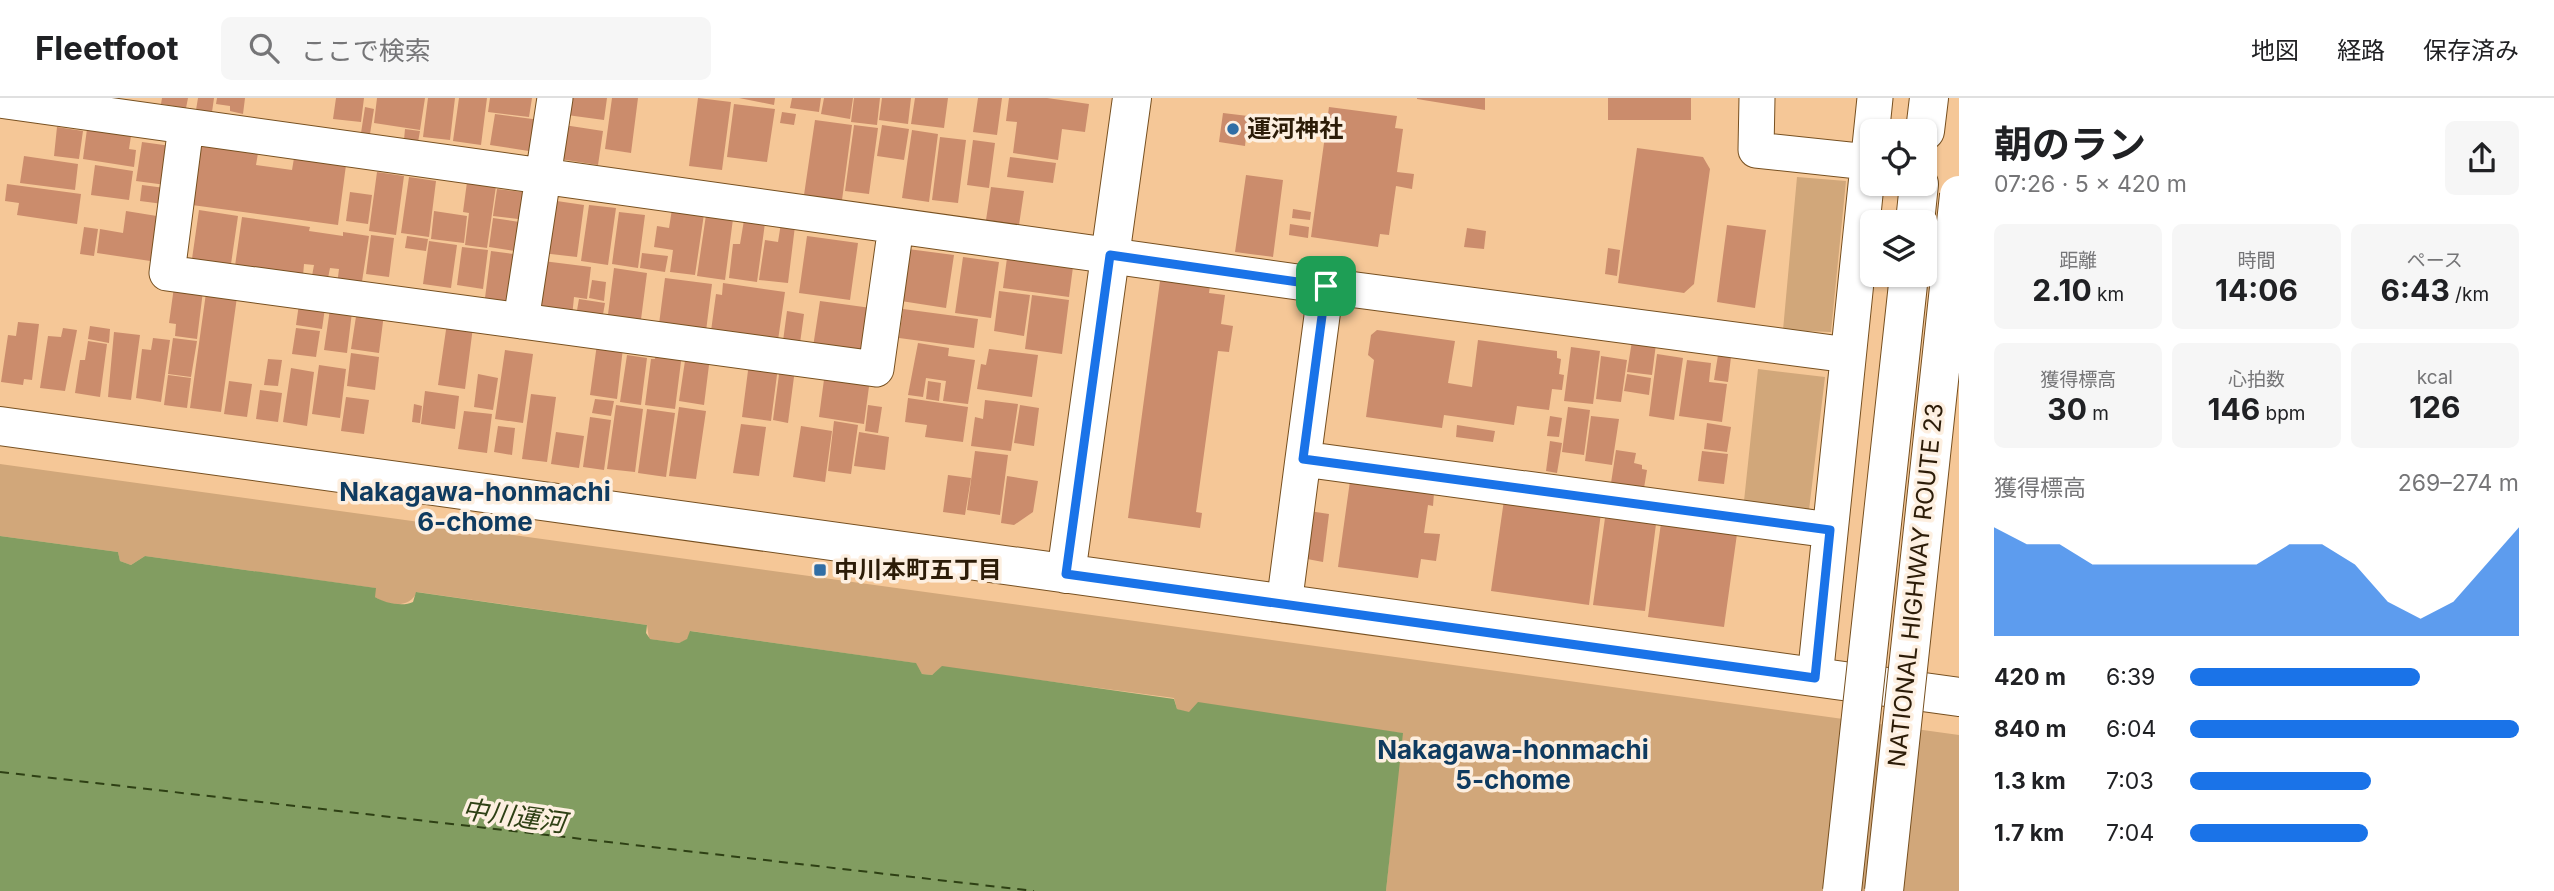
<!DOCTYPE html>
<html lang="ja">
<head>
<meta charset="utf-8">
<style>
  body { margin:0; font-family:Inter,"Noto Sans JP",sans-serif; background:#f6f6f6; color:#202124; height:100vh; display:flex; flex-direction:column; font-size:26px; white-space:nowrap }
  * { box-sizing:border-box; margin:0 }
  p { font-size:23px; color:#757577 }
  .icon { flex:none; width:38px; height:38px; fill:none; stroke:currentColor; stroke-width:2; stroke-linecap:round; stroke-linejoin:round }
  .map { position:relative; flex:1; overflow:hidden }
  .details { display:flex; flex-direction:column; background:#fff; width:595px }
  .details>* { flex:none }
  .buttons { position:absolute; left:1860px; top:21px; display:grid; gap:14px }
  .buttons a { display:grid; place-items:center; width:77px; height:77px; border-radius:10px; background:#fff; box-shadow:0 2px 5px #0004; font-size:35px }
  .pin { position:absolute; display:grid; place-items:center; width:60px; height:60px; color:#fff; margin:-30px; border-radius:14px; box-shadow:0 4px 10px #0006 }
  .round { display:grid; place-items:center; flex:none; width:74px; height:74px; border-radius:10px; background:#f6f6f6 }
  .summary { display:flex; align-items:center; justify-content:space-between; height:119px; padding:0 35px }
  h1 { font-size:38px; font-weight:700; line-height:52px }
  .stats { display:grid; grid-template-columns:repeat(3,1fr); gap:10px; height:119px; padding:7px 35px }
  .stats div { display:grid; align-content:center; border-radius:10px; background:#f6f6f6; text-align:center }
  .stats b { font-size:30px; font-weight:700 }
  .stats small { font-size:19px; font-weight:400 }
  .stats p { font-size:19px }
  .chart { height:196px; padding:14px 35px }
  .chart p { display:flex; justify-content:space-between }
  .chart svg { width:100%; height:126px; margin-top:7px; fill:#1a73e8; opacity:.7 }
  ul { padding:0 35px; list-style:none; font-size:23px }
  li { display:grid; grid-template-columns:112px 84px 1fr; align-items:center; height:52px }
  li i { height:18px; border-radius:9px; background:#1a73e8 }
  header { display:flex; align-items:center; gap:42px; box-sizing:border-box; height:98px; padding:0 35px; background:#fff; border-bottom:2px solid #e0e0e0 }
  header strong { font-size:33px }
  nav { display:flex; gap:38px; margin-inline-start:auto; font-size:24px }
  .search { width:490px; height:63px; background:#f6f6f6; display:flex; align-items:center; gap:18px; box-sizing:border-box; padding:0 24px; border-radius:10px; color:#757577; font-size:26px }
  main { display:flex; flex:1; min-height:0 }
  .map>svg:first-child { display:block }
  .green { fill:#d1a77a }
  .water { fill:#829d61 }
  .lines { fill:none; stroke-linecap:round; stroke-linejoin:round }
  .ferry { stroke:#2e4014; stroke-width:2; stroke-dasharray:9 7; stroke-linecap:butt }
  .building { fill:#cb8c6c }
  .street-casing { stroke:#775020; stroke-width:37 }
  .secondary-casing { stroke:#775020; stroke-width:40 }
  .highway-casing { stroke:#775020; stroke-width:40 }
  .street { stroke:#fff; stroke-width:35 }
  .secondary { stroke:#fff; stroke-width:38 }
  .highway { stroke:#fff; stroke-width:38 }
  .highway-bridge-casing { stroke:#775020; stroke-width:40; stroke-linecap:butt }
  .highway-bridge { stroke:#fff; stroke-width:38 }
  .route-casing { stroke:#fff; stroke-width:14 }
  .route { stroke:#1a73e8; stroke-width:9 }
  .poi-dot { fill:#306ea5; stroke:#fdefe0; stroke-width:2.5 }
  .labels { text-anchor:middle; stroke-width:7; stroke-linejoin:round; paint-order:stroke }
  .poi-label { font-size:24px; font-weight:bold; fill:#2c1c08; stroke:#fdefe0; text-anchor:start }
  .street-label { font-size:24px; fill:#2c1c08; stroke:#fdefe0 }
  .neighbourhood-label { font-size:26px; font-weight:bold; fill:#0f3b60; stroke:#fdefe0 }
  .water-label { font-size:26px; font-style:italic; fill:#2e4014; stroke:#fdefe0 }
</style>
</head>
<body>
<header>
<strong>Fleetfoot</strong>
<div class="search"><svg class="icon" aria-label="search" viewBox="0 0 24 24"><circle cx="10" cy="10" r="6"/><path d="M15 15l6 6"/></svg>ここで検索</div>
<nav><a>地図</a><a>経路</a><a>保存済み</a></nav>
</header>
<main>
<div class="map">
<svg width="1959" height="793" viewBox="0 0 1959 793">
  <rect width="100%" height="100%" fill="#f5c797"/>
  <path class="green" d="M1797 79 1846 83 1831 234 1783 232Z
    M1758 271 1825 279 1809 412 1744 403Z
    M0 366 1959 637V793H1386L1402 635 1196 610 1189 615 1177 611 1174 600 942 569 932 577 922 576 915 565 691 533 687 542 679 545 649 541 647 527 417 494C410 510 389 509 375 499V490L145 458 131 467 120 463 118 454 0 438Z"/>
  <path class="water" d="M0 438 118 454 120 463 131 467 145 458 376 490 375 499C384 505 403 509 413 504L416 494 647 527 646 535 650 541 679 545 687 541 690 533 916 565 922 576 932 577 942 568 1174 601 1177 611 1189 614 1198 604 1403 635 1386 793H0Z"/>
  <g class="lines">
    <path class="ferry" d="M0 674 1034 793"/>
  </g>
  <path class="building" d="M162 0H188L186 10 161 6Z
    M198 0H214L212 14 196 12Z
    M217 0H245L243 16 230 13V8L216 6Z
    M336 0H364L361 24 333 21Z
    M377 0H425L420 32 374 25Z
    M428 0H455L450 42 423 39Z
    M459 0H487L481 47 453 43Z
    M490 0H532L529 19 488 14Z
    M569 0H607L604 22 567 17Z
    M612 0H638L631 55 605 51Z
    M698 0 731 4 722 72 689 68Z
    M739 0H775L774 7Z
    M792 0H821L819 14 790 10Z
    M824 0H853L850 21 821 16Z
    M854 0H880L877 27 851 24Z
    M882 0H911L908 26 879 22Z
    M915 0H948L944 30 911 26Z
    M978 0H1002L997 37 973 34Z
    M1009 0H1047L1089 6 1085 34 1062 31 1058 62 1013 55 1017 24 1006 23Z
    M1417 0H1485V12L1417 1Z
    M1608 0H1691V22H1608Z
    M734 6 775 11 767 64 727 59Z
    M365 9 374 11 370 36 361 35Z
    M1329 9 1397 18 1395 30 1403 31 1397 74 1414 76 1412 91 1396 88 1389 137 1380 136 1378 149 1311 139Z
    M782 14 796 16 794 27 780 25Z
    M1223 15 1248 18 1245 48 1219 44Z
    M495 16 540 22 535 54 490 47Z
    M815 22 852 27 842 102 804 97Z
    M564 27 603 33 598 67 560 61Z
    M854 27 878 30 869 96 845 93Z
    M882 27 909 31 904 62 877 58Z
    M57 29 83 33 79 61 54 58Z
    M87 31 131 38 129 51 136 52 134 69 83 61Z
    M405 31 420 33 418 44 404 42Z
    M912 32 938 36 929 104 902 100Z
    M940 39 966 42 958 105 932 102Z
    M973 42 995 45 989 90 967 87Z
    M142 44 171 48 166 87 136 83Z
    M201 47 258 55 256 67 292 72 294 60 346 67 338 127 192 107Z
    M1637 50 1703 59 1710 71 1694 186 1684 195 1618 185Z
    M24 58 78 66 75 92 20 85Z
    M1010 59 1056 65 1053 85 1007 79Z
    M95 67 133 73 129 102 91 97Z
    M377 74 404 78 396 137 369 133Z
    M1246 77 1283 82 1273 159 1235 154Z
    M409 79 436 83 429 139 401 135Z
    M467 84 496 88 487 150 465 147 469 115 463 114Z
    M7 86 81 96 77 126 17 117 19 105 5 103Z
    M142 87 165 90 163 106 140 103Z
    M991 89 1024 93 1019 127 986 122Z
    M497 91 530 95 526 122 493 118Z
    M350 94 372 97 368 126 346 123Z
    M550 102 584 107 577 159 542 155Z
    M589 107 616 110 608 167 581 163Z
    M672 111 704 116 695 177 670 174 673 152 654 149 657 128 669 130Z
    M1293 111 1311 114 1310 122 1292 120Z
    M199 112 238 118 231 166 192 161Z
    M126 113 163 119 157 164 97 155 100 131 123 135Z
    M434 113 467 118 464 145 431 141Z
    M619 114 645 117 638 170 612 166Z
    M706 117 733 121 725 182 697 178Z
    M242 119 310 129 309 133 343 138V134L369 138 361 190 337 187 339 171 330 170 328 180 312 178 314 167 304 166 303 178 235 168Z
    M493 120 526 125 522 154 489 149Z
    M744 122 765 125 757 184 729 180 733 146H740Z
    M781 125 795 128 788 185 759 182 765 142 778 144Z
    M1290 126 1309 129 1308 140 1289 137Z
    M1727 127 1766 132 1755 210 1717 204Z
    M84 129 98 131 94 158 80 156Z
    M1467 130 1486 133 1484 151 1464 149Z
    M371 137 394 140 389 179 366 176Z
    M407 138 428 141 426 153 405 150Z
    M807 138 858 145 850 202 799 195Z
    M429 143 457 147 451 190 423 186Z
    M462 149 488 152 483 191 457 187Z
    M1608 150 1620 152 1617 178 1605 176Z
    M908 151 954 157 946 210 901 203Z
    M491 153 520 157 513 204 485 200Z
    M642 155 668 158 665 174 640 170Z
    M963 159 999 164 991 220 955 215Z
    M1007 160 1073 169 1069 199 1003 190Z
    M543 163 591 169 587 201 574 199 572 219 536 214Z
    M614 170 647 175 640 229 607 224Z
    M665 180 712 186 706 233 659 226Z
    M592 182 606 184 604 203 589 200Z
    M1160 183 1210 188 1209 195 1225 197 1221 226 1233 228 1229 254 1218 253 1196 414 1202 415 1200 430 1128 420Z
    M723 185 785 194 778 242 711 233 716 196 722 197Z
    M174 189 203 193 197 241 175 238 176 226 169 225Z
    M999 193 1030 197 1024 238 994 233Z
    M206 195 237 199 221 314 190 310Z
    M1032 197 1069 202 1062 256 1025 251Z
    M579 201 605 205 602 222 576 218Z
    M820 203 871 210 865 255 813 249Z
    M299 206 325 210 322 231 296 227Z
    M330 211 352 214 347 255 324 252Z
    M903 211 978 221 974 250 899 240Z
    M357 212 384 216 379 255 351 251Z
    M787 213 804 216 800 245 783 243Z
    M18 224 39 226 32 282 24 281 23 287 1 284 8 237 16 238Z
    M447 225 473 229 465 291 438 287Z
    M90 228 110 231 109 245 88 241Z
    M63 230 77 232 65 293 40 290 48 238 61 239Z
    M296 230 320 233 316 259 292 256Z
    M1377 232 1455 243 1448 285 1472 289 1478 242 1557 253V260L1561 261 1559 276 1564 277 1562 292 1552 291 1549 312 1517 308 1514 327 1444 317 1442 330 1366 319 1374 262 1368 257 1371 237Z
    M114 234 140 237 131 302 108 299Z
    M153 240 170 242 161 304 136 300 142 251 151 252Z
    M173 240 197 243 191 279 168 276Z
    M88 243 107 246 100 299 75 295 80 262H85Z
    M1632 243 1656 246 1652 277 1627 274Z
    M918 245 949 250 948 258 975 262 968 306 943 303 946 283 926 280 923 299 908 297Z
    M597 246 623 250 617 301 590 297Z
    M1571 249 1600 253 1593 306 1564 303Z
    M989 251 1038 257 1032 299 977 291 981 266 986 267Z
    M505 252 533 256 523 325 495 321Z
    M656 253 682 256 675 311 645 307 651 261H655Z
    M351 255 379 259 375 292 347 288Z
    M686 256 710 259 704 307 679 303Z
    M1657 256 1683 260 1674 322 1649 318Z
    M627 257 647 260 641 307 620 304Z
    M1718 257 1731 259 1728 284 1714 282Z
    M1601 258 1627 262 1621 304 1596 301Z
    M268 261 282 262 278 288 264 287Z
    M1687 262 1711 265 1709 284 1727 286 1722 324 1679 318Z
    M749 265 778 269 771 323 742 319Z
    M319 267 346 271 340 320 312 316Z
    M780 269 795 271 788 325 773 322Z
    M291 270 314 274 307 328 283 324Z
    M825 274 870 281 864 326 819 319Z
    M478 276 498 280 493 312 474 309Z
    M1627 276 1651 280 1649 297 1624 293Z
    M168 277 191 280 187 310 164 307Z
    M229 283 252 286 247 319 224 316Z
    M928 283 941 285 939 303 926 301Z
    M260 292 282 295 278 324 256 321Z
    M425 293 459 298 455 331 421 326Z
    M531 296 556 299 547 364 522 361Z
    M346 299 369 302 364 336 341 333Z
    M908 300 968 309 963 344 925 339 927 327 905 324Z
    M595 301 614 303 611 318 592 315Z
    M985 302 1018 306 1011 353 971 348 975 319 983 321Z
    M414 306 422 308 420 325 412 324Z
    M616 307 643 311 635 374 607 371Z
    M868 307 882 309 878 335 865 333Z
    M1020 307 1039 310 1034 348 1014 345Z
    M679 309 706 313 696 381 669 378Z
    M1568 309 1590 312 1584 357 1562 354Z
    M647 311 675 315 666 379 638 375Z
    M464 313 492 316 487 355 458 351Z
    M1550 318 1562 320 1559 339 1547 338Z
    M1591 318 1619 321 1612 367 1585 363Z
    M590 319 611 322 604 372 583 369Z
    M834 323 858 327 851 376 828 373Z
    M1707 325 1731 329 1727 354 1704 351Z
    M741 326 766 329 759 378 733 375Z
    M1457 327 1495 333 1493 344 1456 339Z
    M498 328 515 330 512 357 494 354Z
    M801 328 832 333 825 384 793 379Z
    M556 334 584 338 579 370 551 366Z
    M859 334 889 339 885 372 854 368Z
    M1550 343 1562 345 1557 375 1546 373Z
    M1616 352 1636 355 1634 365 1642 367V371L1647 372 1644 390 1611 385Z
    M975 353 1008 357 1000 417 967 412Z
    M1702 353 1728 356 1724 386 1698 383Z
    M948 377 971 380 965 417 943 414Z
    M1007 378 1038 383 1033 414 1014 427 1001 425Z
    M1350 383 1434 395 1433 408 1428 407 1424 435 1440 436 1436 463 1421 461 1418 480 1338 469Z
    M1504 402 1601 415 1589 507 1491 493Z
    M1309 413 1329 416 1323 464 1302 460Z
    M1605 420 1656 426 1645 513 1593 507Z
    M1661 425 1737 436 1724 529 1648 519Z"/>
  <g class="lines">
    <g class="street-casing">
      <path id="street" d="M1757 0 1756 52 1868 64
        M0 2 1326 188 1848 257
        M186 28 167 175 876 271 896 128
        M1326 188 1303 361 1830 432
        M521 223 555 0
        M1284 507 1303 361
        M1815 580 1875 0"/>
    </g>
    <g class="secondary-casing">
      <path id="secondary" d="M0 328 1959 599
        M1066 476 1132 0"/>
    </g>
    <g class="highway-casing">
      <path id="highway" d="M1925 33 1929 0
        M1915 124 1919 86"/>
    </g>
    <use href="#street" class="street"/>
    <use href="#secondary" class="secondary"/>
    <use href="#highway" class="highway"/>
    <g class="highway-bridge-casing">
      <path id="highway-bridge" d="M1842 793 1909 177
        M1884 793 1959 97"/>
    </g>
    <use href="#highway-bridge" class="highway-bridge"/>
  </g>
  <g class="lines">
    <g class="route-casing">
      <path id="route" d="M1110 157 1326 188 1303 361 1830 432 1815 580 1066 476Z"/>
    </g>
    <use href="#route" class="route"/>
  </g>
  <g class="poi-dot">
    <circle cx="1233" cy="31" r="7"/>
    <rect x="813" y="465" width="14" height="14" rx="3.5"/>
  </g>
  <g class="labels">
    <g class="poi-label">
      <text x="1247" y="39">運河神社</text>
      <text x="834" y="480">中川本町五丁目</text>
    </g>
    <g class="street-label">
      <text transform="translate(1916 487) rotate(-84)" y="8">NATIONAL HIGHWAY ROUTE 23</text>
    </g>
    <g class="neighbourhood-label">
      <text x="475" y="403">Nakagawa-honmachi<tspan x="475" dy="30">6-chome</tspan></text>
      <text x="1513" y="661">Nakagawa-honmachi<tspan x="1513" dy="30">5-chome</tspan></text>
    </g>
    <g class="water-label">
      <text transform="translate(514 718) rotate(8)" y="9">中川運河</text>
    </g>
  </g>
</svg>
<div class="buttons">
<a><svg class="icon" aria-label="locate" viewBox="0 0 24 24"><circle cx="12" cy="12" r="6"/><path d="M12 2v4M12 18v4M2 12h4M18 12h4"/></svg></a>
<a><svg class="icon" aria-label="layers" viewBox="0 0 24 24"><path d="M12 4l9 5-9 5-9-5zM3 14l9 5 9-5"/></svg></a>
</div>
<div class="pin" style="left:1326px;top:188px;background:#1e9e55"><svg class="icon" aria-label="arrive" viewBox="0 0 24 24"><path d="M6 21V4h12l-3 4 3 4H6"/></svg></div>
</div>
<section class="details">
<div class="summary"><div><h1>朝のラン</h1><p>07:26 · 5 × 420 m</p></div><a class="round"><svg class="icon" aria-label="share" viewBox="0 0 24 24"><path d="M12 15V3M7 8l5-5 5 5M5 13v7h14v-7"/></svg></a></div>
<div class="stats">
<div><p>距離</p><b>2.10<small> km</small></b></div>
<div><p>時間</p><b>14:06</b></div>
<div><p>ペース</p><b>6:43<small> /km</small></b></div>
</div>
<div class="stats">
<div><p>獲得標高</p><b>30<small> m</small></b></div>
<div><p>心拍数</p><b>146<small> bpm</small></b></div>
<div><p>kcal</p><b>126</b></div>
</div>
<div class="chart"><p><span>獲得標高</span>269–274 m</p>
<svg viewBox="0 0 160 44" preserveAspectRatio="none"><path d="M0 44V6L10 12L20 12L30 19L40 19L50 19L60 19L70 19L80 19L90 12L100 12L110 19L120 32L130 38L140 32L150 19L160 6V44z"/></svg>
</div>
<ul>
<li><b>420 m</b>6:39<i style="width:70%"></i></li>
<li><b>840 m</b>6:04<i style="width:100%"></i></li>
<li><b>1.3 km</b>7:03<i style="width:55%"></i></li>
<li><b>1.7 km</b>7:04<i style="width:54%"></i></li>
</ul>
</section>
</main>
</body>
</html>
